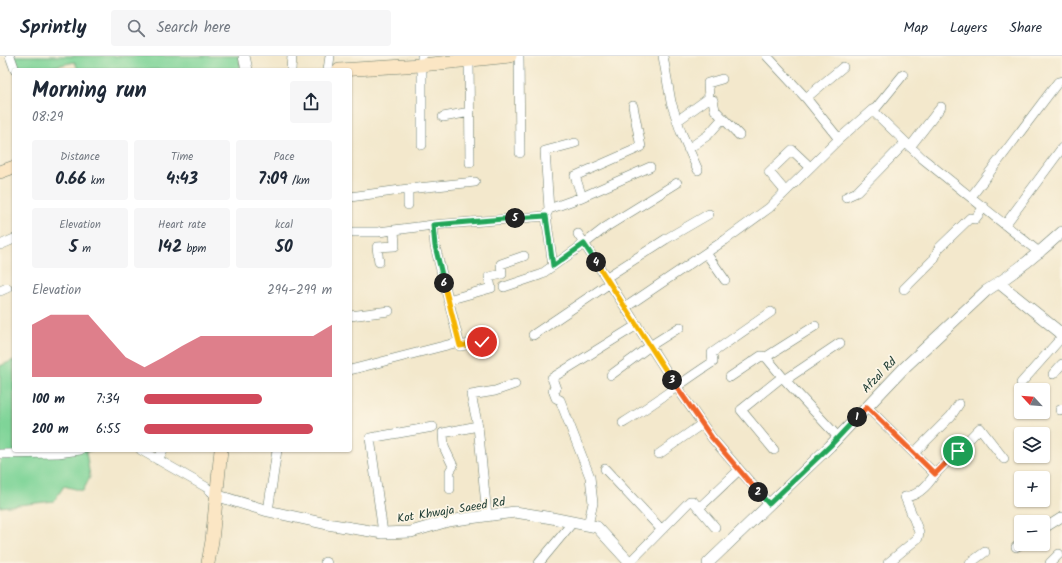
<!DOCTYPE html>
<html lang="en">
<head>
<meta charset="utf-8">
<style>
  body { margin:0; font-family:Kalam,sans-serif; background:#f6f6f7; color:#1f2937; height:100vh; display:flex; flex-direction:column; font-size:15px; white-space:nowrap }
  * { box-sizing:border-box; margin:0 }
  p { font-size:13px; color:#747a83 }
  .icon { flex:none; width:22px; height:22px; fill:none; stroke:currentColor; stroke-width:2; stroke-linecap:round; stroke-linejoin:round }
  .map { position:relative; flex:1; overflow:hidden }
  .drawer { position:absolute; left:12px; top:12px; width:340px; height:384px; display:flex; flex-direction:column; background:#fff; border-radius:4px; box-shadow:0 1px 3px #0004 }
  .drawer>* { flex:none }
  .needle { width:26px; rotate:296deg }
  .fabs { position:absolute; left:1014px; top:327px; display:grid; gap:8px }
  .fabs a { display:grid; place-items:center; width:36px; height:36px; border-radius:4px; background:#fff; box-shadow:0 1px 3px #0004; font-size:20px }
  .pin { position:absolute; display:grid; place-items:center; width:34px; height:34px; color:#fff; margin:-17px; border:2px solid #fff; border-radius:50%; box-shadow:0 1px 4px #0007 }
  .km { position:absolute; width:20px; height:20px; margin:-10px; border-radius:50%; background:#222; color:#fff; font-size:11px; line-height:20px; text-align:center }
  .round { display:grid; place-items:center; flex:none; width:42px; height:42px; border-radius:4px; background:#f6f6f7 }
  .summary { display:flex; align-items:center; justify-content:space-between; height:68px; padding:0 20px }
  h1 { font-size:22px; font-weight:800; line-height:30px }
  .metrics { display:grid; grid-template-columns:repeat(3,1fr); gap:6px; height:68px; padding:4px 20px }
  .metrics div { display:grid; align-content:center; border-radius:4px; background:#f6f6f7; text-align:center }
  .metrics b { font-size:17px; font-weight:800 }
  .metrics small { font-size:11px; font-weight:400 }
  .metrics p { font-size:11px }
  .chart { height:112px; padding:8px 20px }
  .chart p { display:flex; justify-content:space-between }
  .chart svg { width:100%; height:72px; margin-top:4px; fill:#d1495b; opacity:.7 }
  ul { padding:0 20px; list-style:none; font-size:13px }
  li { display:grid; grid-template-columns:64px 48px 1fr; align-items:center; height:30px }
  li i { height:10px; border-radius:5px; background:#d1495b }
  header { display:flex; align-items:center; gap:24px; box-sizing:border-box; height:56px; padding:0 20px; background:#fff; border-bottom:1px solid #e0e1e3 }
  header strong { font-size:19px }
  nav { display:flex; gap:22px; margin-inline-start:auto; font-size:14px }
  .search { width:280px; height:36px; background:#f6f6f7; display:flex; align-items:center; gap:10px; box-sizing:border-box; padding:0 14px; border-radius:4px; color:#747a83; font-size:15px }
  .map>svg:first-child { display:block }
  .green { fill:#7fd498; stroke:#4f8866 }
  .lines { fill:none; stroke-linecap:round; stroke-linejoin:round }
  .minor-casing { stroke:#697969; stroke-width:10 }
  .tertiary-casing { stroke:#697969; stroke-width:12 }
  .secondary-casing { stroke:#697969; stroke-width:14 }
  .minor { stroke:#fff; stroke-width:9 }
  .tertiary { stroke:#fff; stroke-width:11 }
  .secondary { stroke:#fbe6c4; stroke-width:13 }
  .split-1-casing { stroke:#fff; stroke-width:8 }
  .split-2-casing { stroke:#fff; stroke-width:8 }
  .split-3-casing { stroke:#fff; stroke-width:8 }
  .split-4-casing { stroke:#fff; stroke-width:8 }
  .split-5-casing { stroke:#fff; stroke-width:8 }
  .split-6-casing { stroke:#fff; stroke-width:8 }
  .split-7-casing { stroke:#fff; stroke-width:8 }
  .split-1 { stroke:#f0652b; stroke-width:5 }
  .split-2 { stroke:#22a559; stroke-width:5 }
  .split-3 { stroke:#f0652b; stroke-width:5 }
  .split-4 { stroke:#f5b400; stroke-width:5 }
  .split-5 { stroke:#22a559; stroke-width:5 }
  .split-6 { stroke:#22a559; stroke-width:5 }
  .split-7 { stroke:#f5b400; stroke-width:5 }
  .labels { text-anchor:middle; stroke-width:3.5; stroke-linejoin:round; paint-order:stroke }
  .street-label { font-size:12px; fill:#1f3d34; stroke:#fcf5e5 }
</style>
</head>
<body>
<header>
<strong>Sprintly</strong>
<div class="search"><svg class="icon" aria-label="search" viewBox="0 0 24 24"><circle cx="10" cy="10" r="6"/><path d="M15 15l6 6"/></svg>Search here</div>
<nav><a>Map</a><a>Layers</a><a>Share</a></nav>
</header>
<div class="map">
<svg width="1062" height="507" viewBox="0 0 1062 507">
  <rect width="100%" height="100%" fill="#fcf5e5"/>
  <filter id="ink" filterUnits="userSpaceOnUse"><feTurbulence type="fractalNoise" baseFrequency=".025" numOctaves="2"/><feDisplacementMap in="SourceGraphic" scale="8" xChannelSelector="R" yChannelSelector="G"/><feConvolveMatrix kernelMatrix="1 2 1 2 8 2 1 2 1" color-interpolation-filters="sRGB"/></filter>
  <filter id="wash" filterUnits="userSpaceOnUse"><feTurbulence type="fractalNoise" baseFrequency=".012" numOctaves="4" result="noise"/><feDisplacementMap in="SourceGraphic" scale="16" xChannelSelector="R" yChannelSelector="G"/><feGaussianBlur stdDeviation="0.9" result="paint"/><feColorMatrix in="noise" values="0 0 0 0 0 0 0 0 0 0 0 0 0 0 0 0 0 1.4 0 .05"/><feComposite in="paint" operator="in"/></filter>
  <g filter="url(#wash)">
    <rect width="100%" height="100%" fill="#f3e8cc"/>
    <path class="green" d="M13 0H239L241 14H78L75 6 38 14H18Z
      M14 304V394H92L86 396 90 421 83 435 64 430 54 445 0 451V310Z"/>
  </g>
  <g filter="url(#ink)">
    <g class="lines">
      <g class="minor-casing">
        <path id="minor" d="M10 0 15 14
          M519 0 520 97
          M663 0 671 46 681 76 698 114
          M767 0 806 42 839 83
          M469 4 470 107
          M291 14 292 0
          M328 14 330 0
          M709 42 713 44 715 54 739 79
          M806 42 843 11
          M872 54 922 102 1040 197
          M443 61 470 56
          M677 65 709 42 708 27 722 23
          M422 89V0
          M910 91 941 51
          M688 93 708 79 723 62
          M408 133 475 126
          M785 135 769 116 792 94 810 111
          M350 141 408 133V149
          M582 141 650 111
          M846 141 857 136 905 87
          M971 141 1058 26 1062 25
          M549 153 582 141 575 120 641 91 633 50
          M547 157 549 153 545 95 575 87
          M1005 169 1062 92
          M350 176H378L394 174
          M578 178 676 330 712 382 769 448
          M0 189 14 183
          M706 197 725 224
          M379 206 377 191 395 190 394 174 433 169
          M607 221 666 183 709 158
          M504 231 540 219 584 188 606 171 677 127
          M904 233 934 203 939 192 970 162 975 163 984 151
          M0 235 7 232
          M448 244 491 232 489 221 502 218 501 208 524 200
          M626 251 725 184 769 152 839 83 872 54 876 52 903 19
          M350 260 389 255
          M533 279 610 227
          M481 286 460 290 435 190 433 169 546 160 553 210
          M350 314 459 286
          M1053 318 1062 308
          M611 319 650 290 680 271
          M730 321 761 300 766 301
          M785 324 766 301 815 270
          M1021 327 1062 281
          M867 351 935 418 980 372 1004 403
          M1060 354 1062 353
          M623 367C654 348 682 326 713 306L712 297 771 256
          M838 381 785 324 840 287
          M141 394 206 431 215 439
          M774 394 741 354 782 321
          M914 397 951 360 959 348
          M0 398 58 397 80 394
          M659 398 702 368
          M158 404 163 394
          M605 413 661 473
          M450 433V415L453 410 444 391 443 377 478 370
          M699 452 739 414
          M268 455 277 394
          M487 459 478 370 471 339 495 335 515 328
          M588 469 593 447 590 421 560 344 556 342 553 334 556 333 552 322 637 269
          M1043 473 1062 461
          M383 477 370 382 433 371
          M1016 491 1021 488
          M325 506 327 507
          M539 507 573 466
          M629 507 690 445H693L715 471
          M888 507 918 482 919 476 905 441C918 440 928 429 935 418
          M970 507 985 496
          M1050 507 1059 498"/>
      </g>
      <g class="tertiary-casing">
        <path id="tertiary" d="M244 0 247 14
          M999 227 1062 278
          M215 439 268 455 327 468 383 477 411 476 448 465 515 456 552 462 597 471 630 507
          M708 507 830 390 905 311 986 235C1013 218 1038 198 1062 176"/>
      </g>
      <g class="secondary-casing">
        <path id="secondary" d="M339 14 421 9 510 0
          M0 116 14 111
          M208 507 212 485 221 394"/>
      </g>
      <use href="#minor" class="minor"/>
      <use href="#tertiary" class="tertiary"/>
      <use href="#secondary" class="secondary"/>
    </g>
  </g>
  <g class="lines" filter="url(#ink)">
    <g class="split-1-casing">
      <path id="split-1" d="M857 361 867 351 935 418 958 395"/>
    </g>
    <g class="split-2-casing">
      <path id="split-2" d="M758 436 769 448 830 390 857 361"/>
    </g>
    <g class="split-3-casing">
      <path id="split-3" d="M672 324 712 382 758 436"/>
    </g>
    <g class="split-4-casing">
      <path id="split-4" d="M596 206 672 324"/>
    </g>
    <g class="split-5-casing">
      <path id="split-5" d="M515 162 546 160 553 210 584 188 596 206"/>
    </g>
    <g class="split-6-casing">
      <path id="split-6" d="M444 227 435 190 433 169 515 162"/>
    </g>
    <g class="split-7-casing">
      <path id="split-7" d="M444 227 460 290 482 286"/>
    </g>
    <use href="#split-1" class="split-1"/>
    <use href="#split-2" class="split-2"/>
    <use href="#split-3" class="split-3"/>
    <use href="#split-4" class="split-4"/>
    <use href="#split-5" class="split-5"/>
    <use href="#split-6" class="split-6"/>
    <use href="#split-7" class="split-7"/>
  </g>
  <g class="labels">
    <g class="street-label">
      <text transform="translate(879 319) rotate(-46)" y="4">Afzal Rd</text>
      <text transform="translate(451 454) rotate(-9)" y="4">Kot Khwaja Saeed Rd</text>
    </g>
  </g>
</svg>
<div class="fabs">
<a><svg class="needle" viewBox="-14 -14 28 28"><path d="M0-13l5 13h-10z" fill="#e53935"/><path d="M0 13l5-13h-10z" fill="#747a83"/></svg></a>
<a><svg class="icon" aria-label="layers" viewBox="0 0 24 24"><path d="M12 4l9 5-9 5-9-5zM3 14l9 5 9-5"/></svg></a>
<a>+</a>
<a>−</a>
</div>
<div class="pin" style="left:958px;top:395px;background:#1e9e55"><svg class="icon" aria-label="arrive" viewBox="0 0 24 24"><path d="M6 21V4h12l-3 4 3 4H6"/></svg></div>
<div class="pin" style="left:482px;top:286px;background:#d93025"><svg class="icon" aria-label="check" viewBox="0 0 24 24"><path d="M5 12l5 5 9-10"/></svg></div>
<b class="km" style="left:857px;top:361px">1</b>
<b class="km" style="left:758px;top:436px">2</b>
<b class="km" style="left:672px;top:324px">3</b>
<b class="km" style="left:596px;top:206px">4</b>
<b class="km" style="left:515px;top:162px">5</b>
<b class="km" style="left:444px;top:227px">6</b>
<section class="drawer">
<div class="summary"><div><h1>Morning run</h1><p>08:29</p></div><a class="round"><svg class="icon" aria-label="share" viewBox="0 0 24 24"><path d="M12 15V3M7 8l5-5 5 5M5 13v7h14v-7"/></svg></a></div>
<div class="metrics">
<div><p>Distance</p><b>0.66<small> km</small></b></div>
<div><p>Time</p><b>4:43</b></div>
<div><p>Pace</p><b>7:09<small> /km</small></b></div>
</div>
<div class="metrics">
<div><p>Elevation</p><b>5<small> m</small></b></div>
<div><p>Heart rate</p><b>142<small> bpm</small></b></div>
<div><p>kcal</p><b>50</b></div>
</div>
<div class="chart"><p><span>Elevation</span>294–299 m</p>
<svg viewBox="0 0 160 44" preserveAspectRatio="none"><path d="M0 44V12L10 6L20 6L30 6L40 19L50 32L60 38L70 32L80 25L90 19L100 19L110 19L120 19L130 19L140 19L150 19L160 12V44z"/></svg>
</div>
<ul>
<li><b>100 m</b>7:34<i style="width:63%"></i></li>
<li><b>200 m</b>6:55<i style="width:90%"></i></li>
</ul>
</section>
</div>
</body>
</html>
